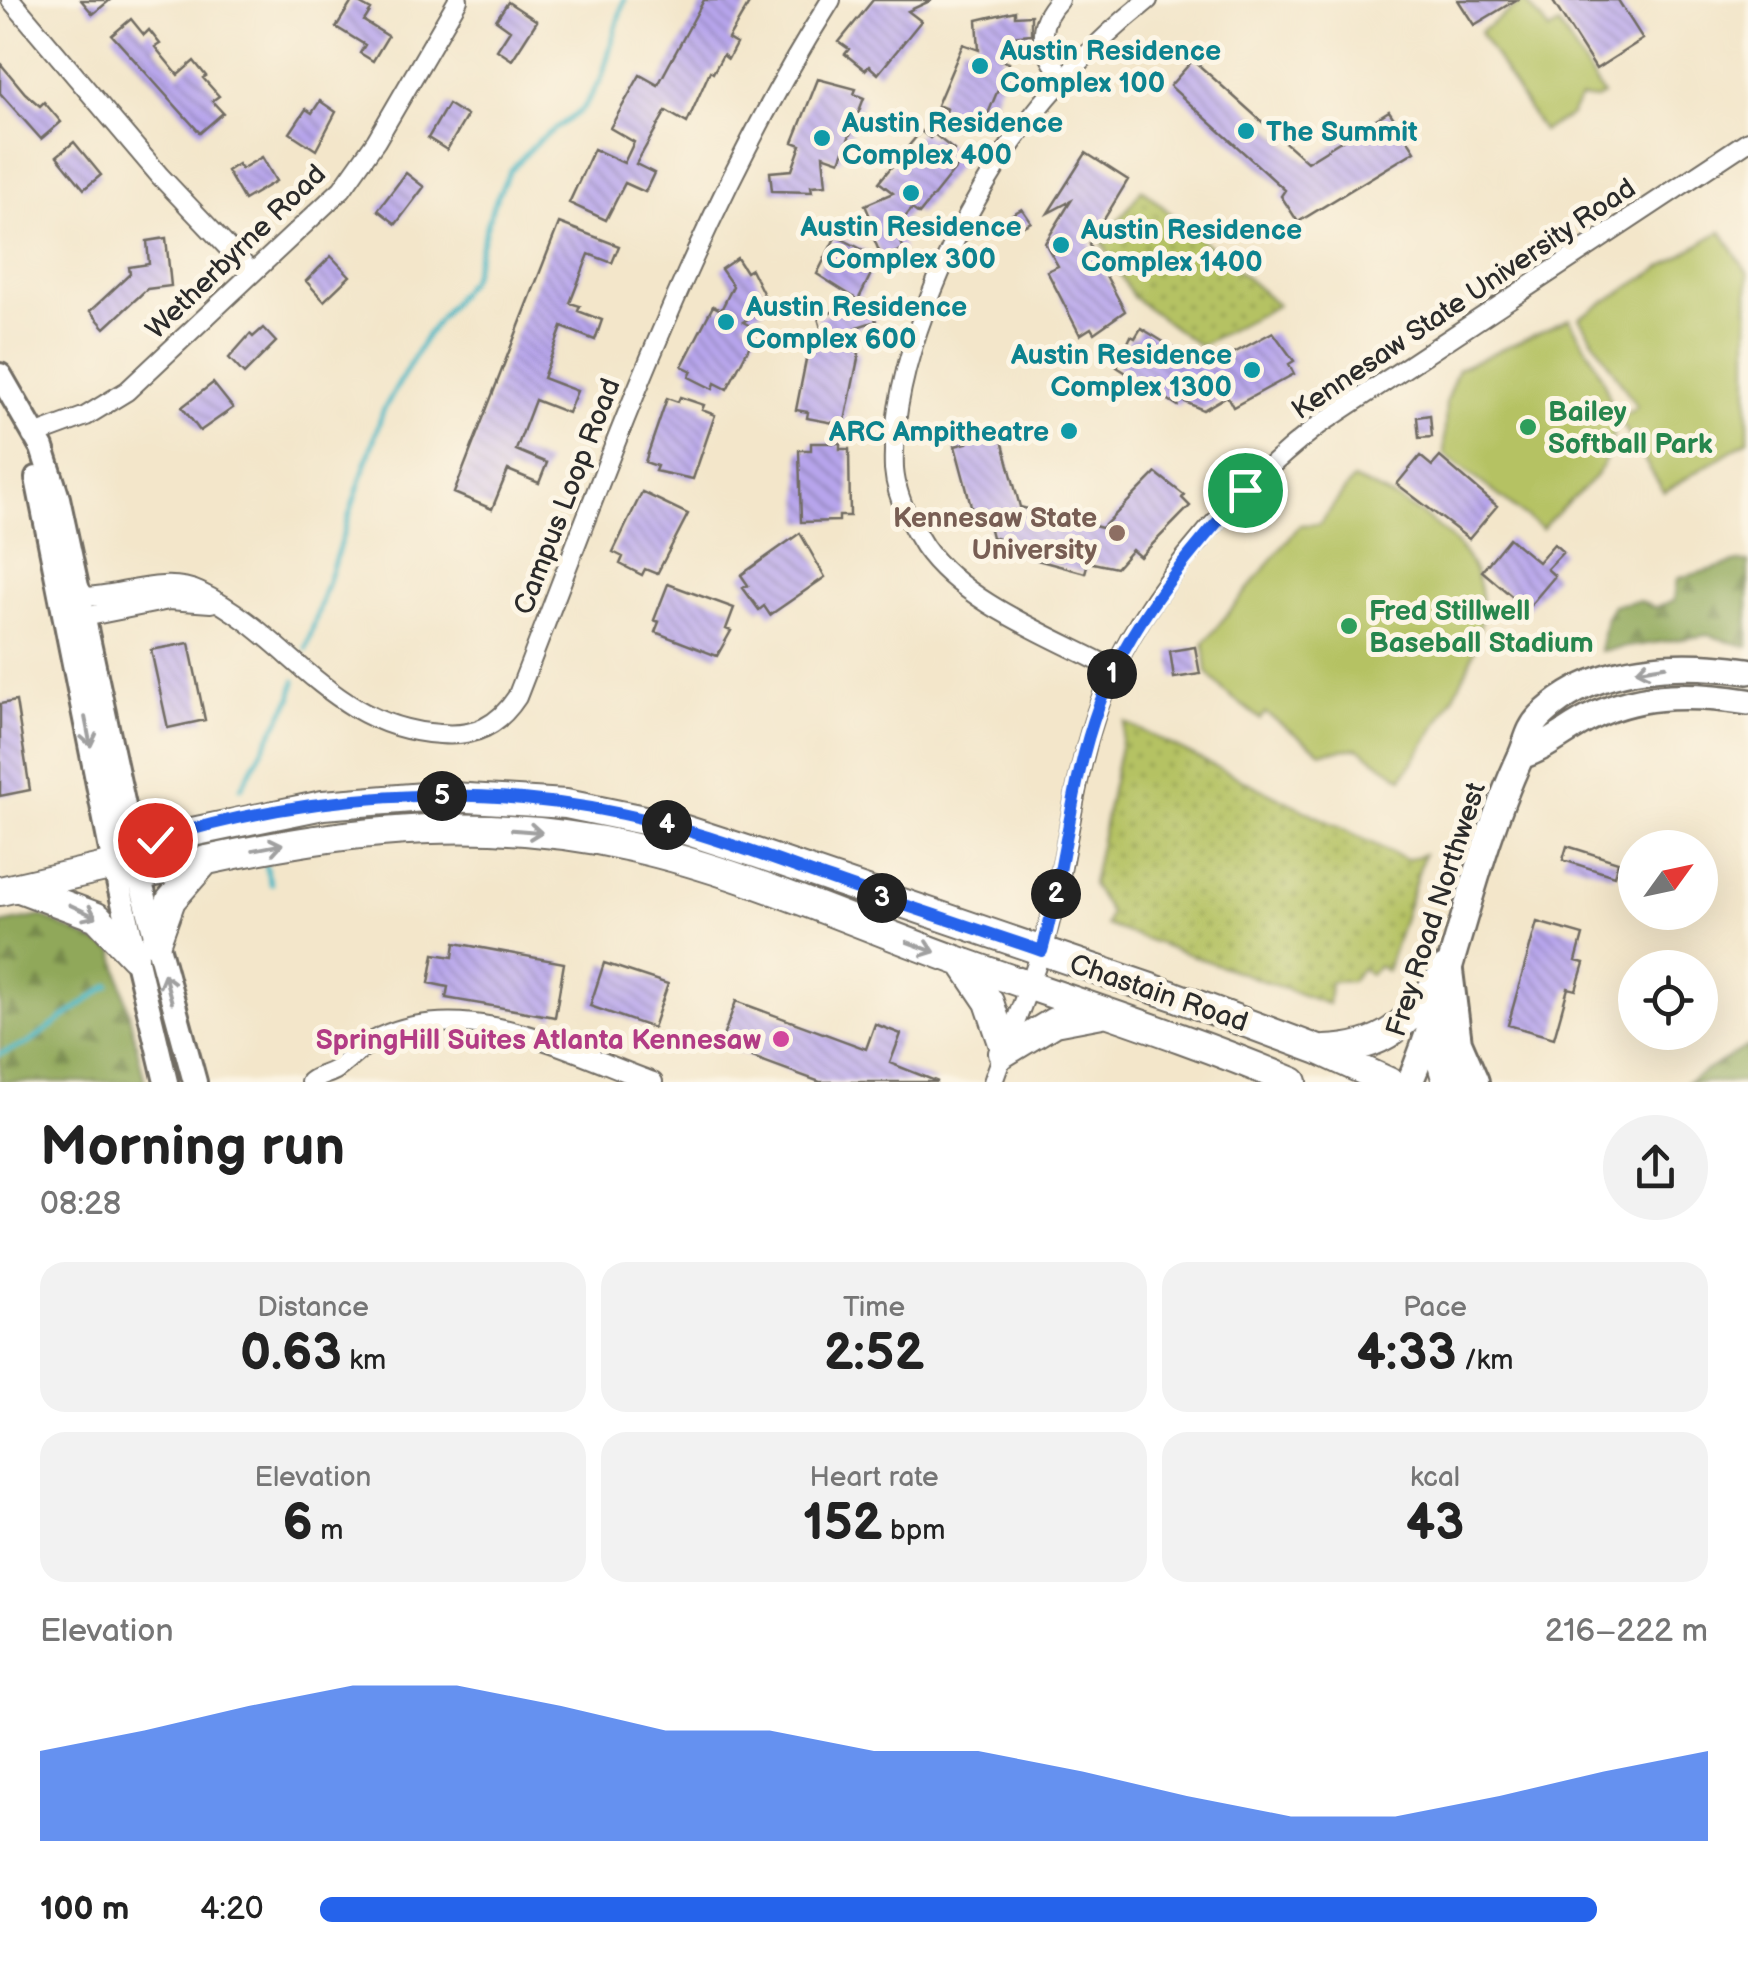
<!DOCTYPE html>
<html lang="en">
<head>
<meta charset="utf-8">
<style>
  body { margin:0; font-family:"Balsamiq Sans",sans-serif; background:#f2f2f2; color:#222; height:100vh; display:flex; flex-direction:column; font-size:38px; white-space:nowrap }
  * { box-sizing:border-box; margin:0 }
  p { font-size:32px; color:#767676 }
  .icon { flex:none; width:55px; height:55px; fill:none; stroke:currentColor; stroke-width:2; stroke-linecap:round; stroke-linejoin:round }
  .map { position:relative; height:1082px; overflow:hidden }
  .drawer { display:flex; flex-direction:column; background:#fff; flex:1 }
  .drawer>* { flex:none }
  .needle { width:65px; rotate:57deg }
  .tools { position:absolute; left:1618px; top:830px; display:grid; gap:20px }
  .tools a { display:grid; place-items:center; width:100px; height:100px; border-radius:50%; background:#fff; box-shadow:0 10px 40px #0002; font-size:50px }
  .pin { position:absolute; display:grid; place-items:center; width:85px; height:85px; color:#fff; margin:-42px; border:5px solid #fff; border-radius:50%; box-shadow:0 2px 10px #0007 }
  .km { position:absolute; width:50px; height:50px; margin:-25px; border-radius:50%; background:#222; color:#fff; font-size:28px; line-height:50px; text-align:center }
  .round { display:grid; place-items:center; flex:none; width:105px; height:105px; border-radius:52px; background:#f2f2f2 }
  .headline { display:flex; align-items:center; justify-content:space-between; height:170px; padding:0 40px }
  h1 { font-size:55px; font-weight:700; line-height:75px }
  .figures { display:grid; grid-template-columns:repeat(3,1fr); gap:15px; height:170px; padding:10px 40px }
  .figures div { display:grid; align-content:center; border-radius:25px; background:#f2f2f2; text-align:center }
  .figures b { font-size:50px; font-weight:700 }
  .figures small { font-size:28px; font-weight:400 }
  .figures p { font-size:28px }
  .chart { height:280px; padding:20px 40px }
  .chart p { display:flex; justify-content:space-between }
  .chart svg { width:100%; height:180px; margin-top:10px; fill:#2563eb; opacity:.7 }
  ul { padding:0 40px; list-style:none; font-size:32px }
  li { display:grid; grid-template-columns:160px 120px 1fr; align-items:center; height:75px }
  li i { height:25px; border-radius:12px; background:#2563eb }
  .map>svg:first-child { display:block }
  .grass { fill:url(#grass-dots); stroke:#707648; stroke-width:2.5 }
  .forest { fill:url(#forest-firs); stroke:#5e6a42; stroke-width:2.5 }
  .garden { fill:#b5c264; stroke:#707648; stroke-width:2.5 }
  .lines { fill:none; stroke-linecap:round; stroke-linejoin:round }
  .stream { stroke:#49b7c4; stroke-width:5 }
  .building { fill:url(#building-back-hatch) }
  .minor-casing { stroke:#716c63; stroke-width:22 }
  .tertiary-casing { stroke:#716c63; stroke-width:28 }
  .secondary-casing { stroke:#716c63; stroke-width:30 }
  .primary-casing { stroke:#716c63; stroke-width:32 }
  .motorway-casing { stroke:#716c63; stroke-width:38 }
  .minor { stroke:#fff; stroke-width:18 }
  .tertiary { stroke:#fff; stroke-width:22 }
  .secondary { stroke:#fff; stroke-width:25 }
  .primary { stroke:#fff; stroke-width:28 }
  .motorway { stroke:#fff; stroke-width:32 }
  .oneway { stroke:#a0a0a0 }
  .route-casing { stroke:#fff; stroke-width:20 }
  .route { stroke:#2563eb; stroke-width:12 }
  .culture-dot { fill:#0f9aa8; stroke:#fcf5e5; stroke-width:4 }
  .leisure-dot { fill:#2e9e5b; stroke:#fcf5e5; stroke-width:4 }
  .education-dot { fill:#8d6e63; stroke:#fcf5e5; stroke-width:4 }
  .hotel-dot { fill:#d1479c; stroke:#fcf5e5; stroke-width:4 }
  .labels { text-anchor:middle; stroke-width:10; stroke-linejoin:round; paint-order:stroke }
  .culture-label { font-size:28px; font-weight:bold; fill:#0d838f; stroke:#fcf5e5; text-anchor:start }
  .street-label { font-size:28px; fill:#2b2b2b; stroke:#fcf5e5 }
  .leisure-label { font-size:28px; font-weight:bold; fill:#27864d; stroke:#fcf5e5; text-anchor:start }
  .education-label { font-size:28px; font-weight:bold; fill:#785e54; stroke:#fcf5e5; text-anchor:end }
  .hotel-label { font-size:28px; font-weight:bold; fill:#b23c85; stroke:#fcf5e5; text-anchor:end }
</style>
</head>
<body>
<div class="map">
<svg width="1748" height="1082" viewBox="0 0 1748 1082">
  <defs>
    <pattern id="grass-dots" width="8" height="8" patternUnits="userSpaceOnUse" patternTransform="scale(2.5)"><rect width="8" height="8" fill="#b5c264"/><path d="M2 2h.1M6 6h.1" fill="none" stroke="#939e53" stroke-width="1.8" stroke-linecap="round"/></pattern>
    <pattern id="forest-firs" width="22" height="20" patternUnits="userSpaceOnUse" patternTransform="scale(2.5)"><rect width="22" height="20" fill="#90a85a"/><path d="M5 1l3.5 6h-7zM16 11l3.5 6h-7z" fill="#76894b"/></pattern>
    <pattern id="building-back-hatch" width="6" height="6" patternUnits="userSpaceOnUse" patternTransform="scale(2.5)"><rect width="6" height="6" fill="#b7a5ec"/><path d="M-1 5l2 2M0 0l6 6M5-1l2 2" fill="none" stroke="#9587bf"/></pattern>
  </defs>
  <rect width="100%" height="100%" fill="#fcf5e5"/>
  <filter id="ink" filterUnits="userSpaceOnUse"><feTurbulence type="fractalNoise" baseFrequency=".01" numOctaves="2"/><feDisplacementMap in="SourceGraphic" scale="20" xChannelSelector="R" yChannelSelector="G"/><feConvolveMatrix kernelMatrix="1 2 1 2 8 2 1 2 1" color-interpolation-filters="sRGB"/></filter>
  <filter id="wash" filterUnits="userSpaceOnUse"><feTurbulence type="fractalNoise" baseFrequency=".0048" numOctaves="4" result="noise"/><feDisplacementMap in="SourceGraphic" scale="40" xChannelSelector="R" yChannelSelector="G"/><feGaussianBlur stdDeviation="2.25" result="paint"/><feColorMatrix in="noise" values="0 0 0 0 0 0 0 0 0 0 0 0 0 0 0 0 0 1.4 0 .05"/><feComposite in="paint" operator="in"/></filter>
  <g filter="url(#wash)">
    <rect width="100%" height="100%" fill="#f3e6ca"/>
    <path class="grass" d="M1142 189 1278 305 1199 346 1133 297 1102 243Z
      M1125 722 1406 860 1424 854 1387 971 1378 966 1371 975 1362 968 1351 981 1330 982 1328 1004 1106 925 1110 913 1092 884Z"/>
    <path class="forest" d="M1738 562H1748V647L1708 635 1600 651 1606 617 1613 605 1640 601 1655 608 1674 600 1677 579Z
      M41 916 114 951 145 1082H0V924Z
      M1748 1046V1082H1687L1695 1077Z"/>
    <path class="garden" d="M1525 0 1549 31 1559 25 1603 95 1595 100 1581 98 1570 116 1542 131 1480 32Z
      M1721 231 1748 274V440L1664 492 1619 419 1637 407 1579 318Z
      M1569 319C1599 367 1637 425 1593 479 1577 497 1556 510 1542 529L1444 454 1446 401 1458 369Z
      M1353 479C1538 556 1495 642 1402 778L1358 748 1321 752 1265 713 1260 719 1225 692 1207 672 1204 643 1300 525 1320 524Z"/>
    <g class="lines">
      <path class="stream" d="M306 649 383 411 427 335 472 277 493 205 510 171 538 141 582 110 601 80 624 0
        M241 788 291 699 295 681
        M265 865 271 884
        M0 1054 27 1044 109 985"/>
    </g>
    <g id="blocks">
      <path class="building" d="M81 0H110L93 14Z
        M353 0 371 10 364 21 388 36 373 61 360 53 365 45 336 27Z
        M704 0H751L728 39 736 44 728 59 723 55 713 73 710 71 687 123 666 111 636 164 654 173 645 192 625 183 606 220 569 203 594 149 624 163 634 142 610 128 640 75 658 85Z
        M873 0H932L908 11 921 21 878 74 869 66 865 70 845 54 849 49 839 42Z
        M1458 0H1516L1474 25Z
        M1552 0H1618L1643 39 1596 69Z
        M508 2 537 21 512 60 497 50 510 30 496 20Z
        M1015 11V16L1031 15V34L1011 36 1001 60 1009 63 983 126 945 115 947 109 937 105 963 44 979 50 977 20Z
        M131 19 144 35 149 30 160 44 155 47 178 75 194 61 206 76 203 78 219 96 212 101 223 113 200 133 112 35Z
        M1193 60 1307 162 1389 111 1415 151 1298 222 1281 196 1285 190 1170 86Z
        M0 63 25 93 40 106 44 102 61 122 41 139 0 93Z
        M818 79 856 89 854 94 864 98 840 161 823 155 826 185 811 186 812 192 772 191 770 172 792 170 801 145 793 142Z
        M320 101 336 112 316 150 290 133 306 109 312 113Z
        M448 104 467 116 447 150 428 138Z
        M921 131 930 138 934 134 954 150 951 155 960 163 919 214 912 209 895 229 904 249 882 258 867 223 872 221 865 205 893 193 879 182Z
        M74 142 101 175 84 189 57 156Z
        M1086 153 1128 180 1089 244 1125 311 1094 333 1091 328 1080 335 1047 271 1058 266 1045 243 1071 201 1048 213Z
        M262 157 276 181 244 200 227 171 238 164 241 169Z
        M406 173 424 187 396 224 378 210Z
        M1022 209 1031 222 1018 229 1011 215Z
        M559 223 619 246 612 263 589 254 570 303 580 306 578 311 602 320 595 340 562 327 543 378 577 391 568 413 535 400 516 450 547 463 539 483 508 470 492 509 454 493Z
        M836 236 879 258 858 300 817 274Z
        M166 238 171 286 147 289 105 328 90 311 130 274 129 267 149 264 147 241Z
        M331 256 350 276 324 301 306 281Z
        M737 258 746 272 751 269 769 305 743 322 758 330 727 389 715 383 713 389 689 377 692 371 682 366 713 306 721 310 733 286 721 269Z
        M856 302 854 308 870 303 876 321 857 327 853 348 859 354 845 421 839 420V424L807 418 808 412 796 410 809 345 827 349 818 318Z
        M263 328 276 342 244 374 229 358 250 334 253 337Z
        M1141 328 1206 368 1273 332 1294 361 1289 364 1294 374 1233 407 1227 396 1203 410 1181 400 1178 406 1117 367 1131 336 1135 338Z
        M213 383 233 408 200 431 182 407Z
        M680 397 704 405 702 410 715 415 693 479 655 471 657 466 645 462 667 398 678 402Z
        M1430 415 1432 437 1419 438 1417 417Z
        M987 432 988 436 1000 432 1020 507 1102 528 1156 473 1184 495 1182 498 1190 506 1140 557 1132 550 1116 568 1088 562 1085 573 1015 554 1017 545 992 537 985 510 973 513 955 446 967 443 965 438Z
        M811 443H840V449H849L850 516H839V521L801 522 799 450H811Z
        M1420 456 1432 466 1440 457 1497 506 1469 539 1397 484Z
        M642 492 688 514 657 574 645 569 642 575 620 564 623 557 613 552Z
        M800 533 825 577 770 615 764 606 759 610 743 588 748 585 741 575Z
        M1509 538 1538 562 1554 544 1563 552 1547 569 1555 576 1527 609 1482 571Z
        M668 584 734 608 726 629 731 631 717 656 655 632 659 622 654 620Z
        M189 643 205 720 168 728 151 650Z
        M1195 647 1200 674 1174 678 1170 651Z
        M16 701 30 790 0 796V704Z
        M1567 846 1618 862 1614 876 1563 860Z
        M1537 922 1583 935 1576 961 1584 963 1576 990 1568 988 1554 1038 1508 1025Z
        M455 943 564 963 555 1017 446 998 448 987 429 983 434 954 453 957Z
        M604 963 668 984 653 1028 590 1006Z
        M736 1001 866 1049 875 1024 901 1034 890 1063 938 1082H820L720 1045Z"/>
    </g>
  </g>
  <g filter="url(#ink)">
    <use href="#blocks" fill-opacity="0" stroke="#716c63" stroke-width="2.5"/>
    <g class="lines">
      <g class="minor-casing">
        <path id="minor" d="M11 0 160 176 252 273
          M1059 0C1031 30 1044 49 1064 80
          M32 436 86 416 127 391 342 189 376 141 458 0
          M77 584 85 597C121 596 165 576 199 592 290 635 329 727 440 734 475 737 498 726 517 697 610 459 694 216 831 0
          M84 617 169 600 211 603
          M1114 669C1054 637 963 603 924 546 910 524 896 495 894 469 890 370 947 243 999 162 1039 101 1092 45 1148 0
          M310 1082C318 1075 328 1075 337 1069 352 1058 362 1045 380 1037 469 996 568 1051 653 1082
          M993 1082C1011 1030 1035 978 1049 925 1067 856 1073 784 1095 717 1129 608 1230 494 1319 425L1748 141"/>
      </g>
      <g class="tertiary-casing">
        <path id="tertiary" d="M0 375 42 448 58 498 139 876 195 1082
          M37 478 114 865 166 1082"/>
      </g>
      <g class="secondary-casing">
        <path id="secondary" d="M1521 756C1549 747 1569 727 1596 715 1644 692 1697 694 1748 702
          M1410 1082C1454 976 1472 862 1520 758 1527 744 1528 729 1540 717 1594 663 1678 661 1748 671"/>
      </g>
      <g class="primary-casing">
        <path id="primary" d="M114 865 139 876C303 835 464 809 631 847 744 872 851 922 959 961 1070 1001 1185 1036 1293 1082
          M19 888 97 917 134 956
          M0 891 114 865 132 847 163 838 323 805 437 796 566 804 673 826 759 854 1174 996 1319 1050 1389 1082
          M156 942 171 900 206 860
          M962 962 989 1002 1005 1049
          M1436 1005 1437 1046 1447 1082
          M1325 1050C1391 1048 1409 1019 1446 971
          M1003 1053 1054 1022 1102 1013"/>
      </g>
      <g class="motorway-casing">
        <path id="motorway" d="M1446 971 1455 1043 1472 1082"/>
      </g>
      <use href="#minor" class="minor"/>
      <use href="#tertiary" class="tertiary"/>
      <use href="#secondary" class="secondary"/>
      <use href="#primary" class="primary"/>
      <use href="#motorway" class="motorway"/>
    </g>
    <defs><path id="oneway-shaft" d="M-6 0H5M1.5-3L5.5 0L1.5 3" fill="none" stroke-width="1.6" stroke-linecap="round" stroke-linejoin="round" transform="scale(2.5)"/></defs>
    <g class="oneway">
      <use href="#oneway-shaft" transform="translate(1651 668) rotate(171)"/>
      <use href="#oneway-shaft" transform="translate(88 732) rotate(79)"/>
      <use href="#oneway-shaft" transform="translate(527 831) rotate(5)"/>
      <use href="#oneway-shaft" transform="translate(268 847) rotate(-11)"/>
      <use href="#oneway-shaft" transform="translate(83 911) rotate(25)"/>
      <use href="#oneway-shaft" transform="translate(921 947) rotate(20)"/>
      <use href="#oneway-shaft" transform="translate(168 988) rotate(-105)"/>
    </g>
  </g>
  <g class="lines" filter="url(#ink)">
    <g class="route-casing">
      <path id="route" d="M155 840C303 794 469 781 622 814 694 829 763 856 832 880 902 905 972 927 1042 951 1065 870 1070 784 1099 705 1128 623 1189 554 1245 490"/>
    </g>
    <use href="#route" class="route"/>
  </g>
  <g class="culture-dot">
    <circle cx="980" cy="66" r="10"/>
    <circle cx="1246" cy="131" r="10"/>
    <circle cx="822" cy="138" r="10"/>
    <circle cx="911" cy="193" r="10"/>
    <circle cx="1061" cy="245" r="10"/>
    <circle cx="726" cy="322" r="10"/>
    <circle cx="1252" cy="370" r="10"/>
    <circle cx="1069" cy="431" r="10"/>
  </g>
  <g class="leisure-dot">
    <circle cx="1528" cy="427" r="10"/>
    <circle cx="1349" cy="626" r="10"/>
  </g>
  <circle class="education-dot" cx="1117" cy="533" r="10"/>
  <circle class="hotel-dot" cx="781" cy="1039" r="10"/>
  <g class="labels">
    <g class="culture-label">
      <text x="1000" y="60">Austin Residence<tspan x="1000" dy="32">Complex 100</tspan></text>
      <text x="842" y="132">Austin Residence<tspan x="842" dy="32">Complex 400</tspan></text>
      <text x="1266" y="141">The Summit</text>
      <text x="911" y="236" text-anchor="middle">Austin Residence<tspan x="911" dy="32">Complex 300</tspan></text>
      <text x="1081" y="239">Austin Residence<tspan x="1081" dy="32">Complex 1400</tspan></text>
      <text x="746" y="316">Austin Residence<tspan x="746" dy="32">Complex 600</tspan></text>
      <text x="1232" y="364" text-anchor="end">Austin Residence<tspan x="1232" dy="32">Complex 1300</tspan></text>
      <text x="1049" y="441" text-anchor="end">ARC Ampitheatre</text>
    </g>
    <g class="street-label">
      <text transform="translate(235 251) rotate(-44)" y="10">Wetherbyrne Road</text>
      <text transform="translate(1463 298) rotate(-34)" y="10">Kennesaw State University Road</text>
      <text transform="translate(566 496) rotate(-69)" y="10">Campus Loop Road</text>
      <text transform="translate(1435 909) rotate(-72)" y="10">Frey Road Northwest</text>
      <text transform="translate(1159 992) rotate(19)" y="10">Chastain Road</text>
    </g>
    <g class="leisure-label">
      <text x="1548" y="421">Bailey<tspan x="1548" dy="32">Softball Park</tspan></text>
      <text x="1369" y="620">Fred Stillwell<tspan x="1369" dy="32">Baseball Stadium</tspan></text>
    </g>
    <g class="education-label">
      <text x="1097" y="527">Kennesaw State<tspan x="1097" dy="32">University</tspan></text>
    </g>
    <g class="hotel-label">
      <text x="761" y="1049">SpringHill Suites Atlanta Kennesaw</text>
    </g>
  </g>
</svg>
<div class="tools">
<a><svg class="needle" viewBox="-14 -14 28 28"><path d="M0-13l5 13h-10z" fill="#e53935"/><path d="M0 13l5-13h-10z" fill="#767676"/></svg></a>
<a><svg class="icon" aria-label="locate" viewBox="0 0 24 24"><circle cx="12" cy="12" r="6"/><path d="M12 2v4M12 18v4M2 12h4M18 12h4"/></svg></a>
</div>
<div class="pin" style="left:1245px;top:490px;background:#1e9e55"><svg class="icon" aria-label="arrive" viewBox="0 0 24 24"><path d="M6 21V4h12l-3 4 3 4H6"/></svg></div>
<div class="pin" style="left:155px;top:840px;background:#d93025"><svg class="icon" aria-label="check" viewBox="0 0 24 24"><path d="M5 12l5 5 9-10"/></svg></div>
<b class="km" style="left:1112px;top:674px">1</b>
<b class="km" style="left:1056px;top:894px">2</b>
<b class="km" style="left:882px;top:898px">3</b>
<b class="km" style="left:667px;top:825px">4</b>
<b class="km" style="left:442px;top:796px">5</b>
</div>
<section class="drawer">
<div class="headline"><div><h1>Morning run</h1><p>08:28</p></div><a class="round"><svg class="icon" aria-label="share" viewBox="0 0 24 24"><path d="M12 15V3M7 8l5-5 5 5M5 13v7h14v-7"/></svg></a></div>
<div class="figures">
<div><p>Distance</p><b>0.63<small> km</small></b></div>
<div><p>Time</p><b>2:52</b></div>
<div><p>Pace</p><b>4:33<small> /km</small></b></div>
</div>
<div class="figures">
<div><p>Elevation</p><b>6<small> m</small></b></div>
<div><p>Heart rate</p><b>152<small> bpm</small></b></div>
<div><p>kcal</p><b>43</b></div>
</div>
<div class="chart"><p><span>Elevation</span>216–222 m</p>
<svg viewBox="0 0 160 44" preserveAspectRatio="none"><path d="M0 44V22L10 17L20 11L30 6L40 6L50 11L60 17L70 17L80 22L90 22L100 27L110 33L120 38L130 38L140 33L150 27L160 22V44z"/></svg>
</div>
<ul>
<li><b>100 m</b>4:20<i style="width:92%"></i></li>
</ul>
</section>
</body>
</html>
